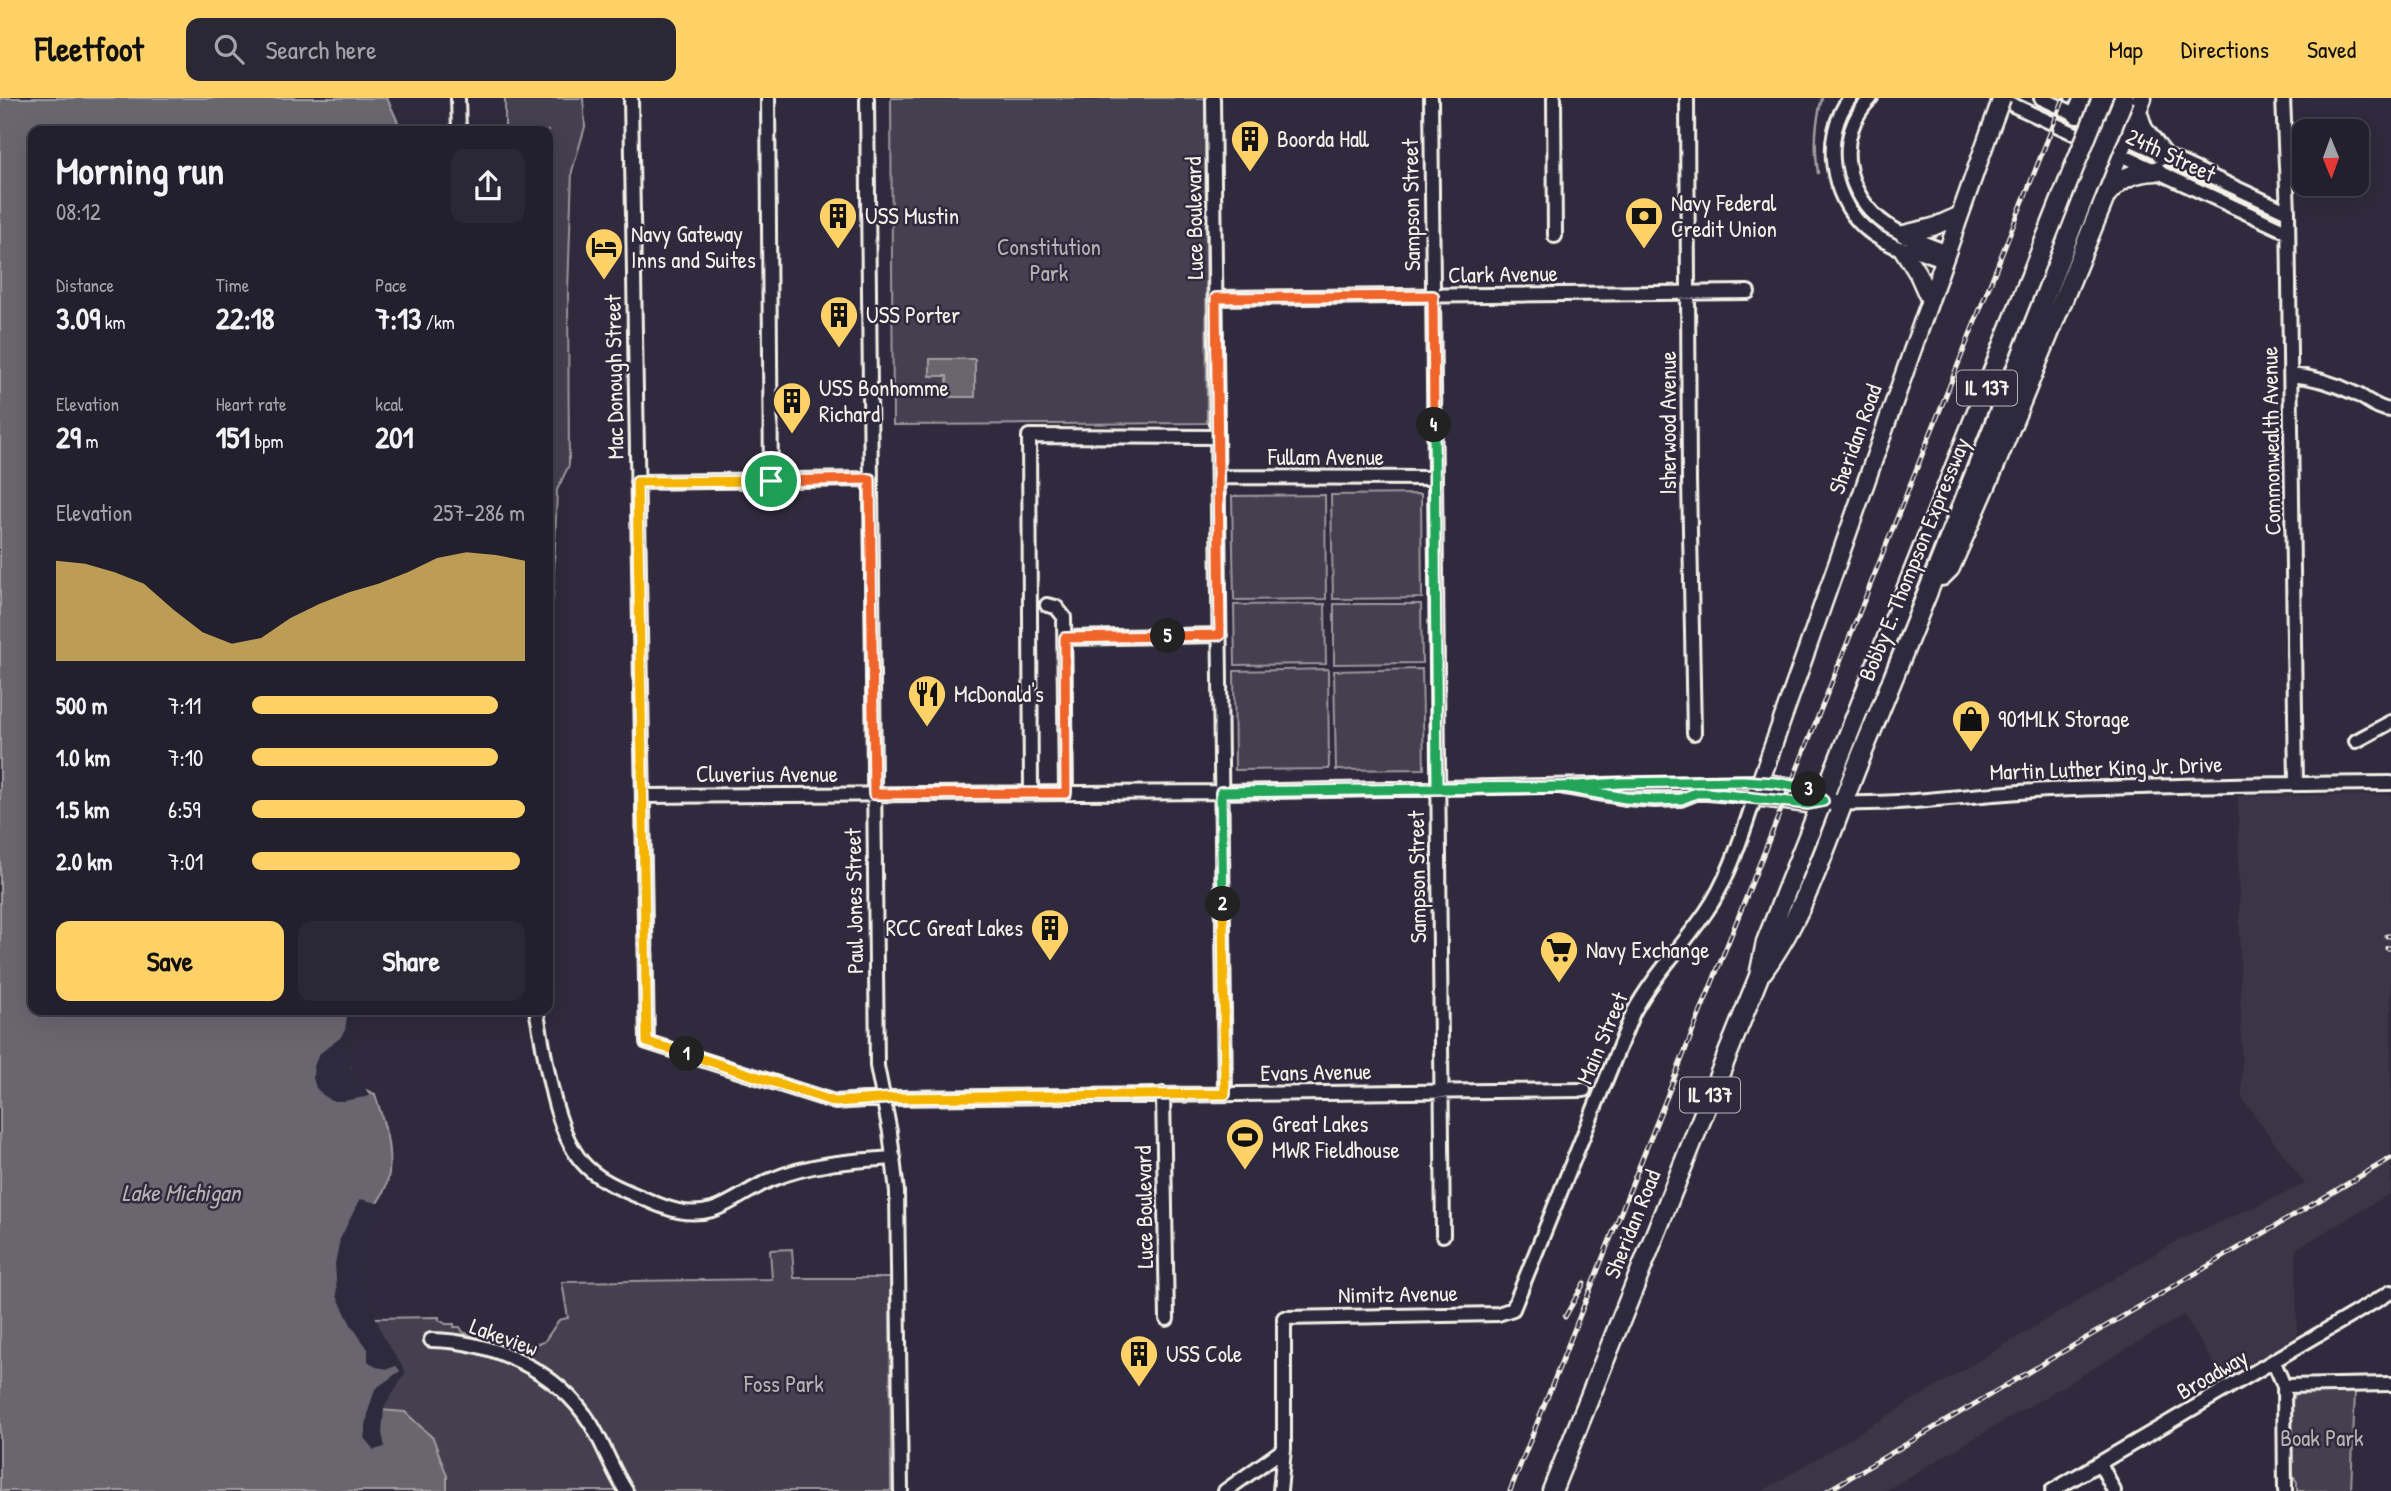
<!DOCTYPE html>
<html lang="en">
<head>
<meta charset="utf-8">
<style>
  body { margin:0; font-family:"Patrick Hand",sans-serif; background:#2b2836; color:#f1f3f6; height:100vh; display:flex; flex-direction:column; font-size:26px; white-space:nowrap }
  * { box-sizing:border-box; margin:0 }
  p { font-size:23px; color:#a3a3aa }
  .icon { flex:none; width:38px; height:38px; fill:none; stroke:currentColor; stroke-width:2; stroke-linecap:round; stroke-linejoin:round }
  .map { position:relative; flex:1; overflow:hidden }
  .panel { position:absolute; left:28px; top:28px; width:525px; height:889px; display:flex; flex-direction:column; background:#23202e; border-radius:14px; box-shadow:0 7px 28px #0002,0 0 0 2px #403e4a }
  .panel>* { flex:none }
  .needle { width:46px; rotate:179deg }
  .buttons { position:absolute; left:2292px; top:21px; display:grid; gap:14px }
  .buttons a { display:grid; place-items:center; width:77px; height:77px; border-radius:14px; background:#23202e; box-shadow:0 7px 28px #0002,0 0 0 2px #403e4a; font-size:35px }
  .pin { position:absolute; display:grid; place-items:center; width:60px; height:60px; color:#fff; margin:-30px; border:4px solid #fff; border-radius:50%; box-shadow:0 2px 7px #0007 }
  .km { position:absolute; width:35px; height:35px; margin:-18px; border-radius:50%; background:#222; color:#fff; font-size:19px; line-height:35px; text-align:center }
  .round { display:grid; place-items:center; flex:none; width:74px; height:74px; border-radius:14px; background:#2b2836 }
  .summary { display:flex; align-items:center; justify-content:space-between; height:119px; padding:0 28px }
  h1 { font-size:38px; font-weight:700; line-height:52px }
  .figures { display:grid; grid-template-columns:repeat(3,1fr); gap:10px; height:119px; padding:7px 28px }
  .figures div { display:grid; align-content:center }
  .figures b { font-size:30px; font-weight:700 }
  .figures small { font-size:19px; font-weight:400 }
  .figures p { font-size:19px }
  .chart { height:196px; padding:14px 28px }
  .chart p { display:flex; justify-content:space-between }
  .chart svg { width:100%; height:126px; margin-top:7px; fill:#ffd166; opacity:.7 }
  .action { display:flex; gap:14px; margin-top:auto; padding:14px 28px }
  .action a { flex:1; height:80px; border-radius:14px; background:#ffd166; color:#111; font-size:28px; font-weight:700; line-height:80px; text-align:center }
  .action a+a { background:#2b2836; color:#f1f3f6 }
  ul { padding:0 28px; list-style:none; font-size:23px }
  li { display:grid; grid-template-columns:112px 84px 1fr; align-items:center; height:52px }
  li i { height:18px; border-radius:9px; background:#ffd166 }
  header { display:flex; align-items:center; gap:42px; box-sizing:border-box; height:98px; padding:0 35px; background:#ffd166; color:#111 }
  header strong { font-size:33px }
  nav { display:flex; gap:38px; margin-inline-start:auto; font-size:24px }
  .search { width:490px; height:63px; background:#2b2836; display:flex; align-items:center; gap:18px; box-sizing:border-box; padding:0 24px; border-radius:14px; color:#a3a3aa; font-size:26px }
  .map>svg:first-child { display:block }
  .built { fill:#3b3647 }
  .green { fill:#454050; stroke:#9c989c; stroke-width:2 }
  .water { fill:#6a6670; stroke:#a19ea0; stroke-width:2 }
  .pier { fill:#2f2a3d }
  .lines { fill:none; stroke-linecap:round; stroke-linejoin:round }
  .stream { stroke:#a19ea0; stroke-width:2.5 }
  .minor-casing { stroke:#f4f1e8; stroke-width:18 }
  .major-casing { stroke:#f4f1e8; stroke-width:21 }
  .highway-casing { stroke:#f4f1e8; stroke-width:23 }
  .minor { stroke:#2f2a3d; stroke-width:12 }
  .major { stroke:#2f2a3d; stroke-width:16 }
  .highway { stroke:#2f2a3d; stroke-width:18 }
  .rail-casing { stroke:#f4f1e8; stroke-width:5 }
  .rail { stroke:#2f2a3d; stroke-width:2.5; stroke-dasharray:8; stroke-linecap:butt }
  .major-bridge-casing { stroke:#f4f1e8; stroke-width:21; stroke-linecap:butt }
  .highway-bridge-casing { stroke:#f4f1e8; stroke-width:23; stroke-linecap:butt }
  .major-bridge { stroke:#2f2a3d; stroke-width:16 }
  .highway-bridge { stroke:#2f2a3d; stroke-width:18 }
  .split-1-casing { stroke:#fff; stroke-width:14 }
  .split-2-casing { stroke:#fff; stroke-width:14 }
  .split-3-casing { stroke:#fff; stroke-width:14 }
  .split-4-casing { stroke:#fff; stroke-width:14 }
  .split-5-casing { stroke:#fff; stroke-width:14 }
  .split-6-casing { stroke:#fff; stroke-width:14 }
  .split-1 { stroke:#f5b400; stroke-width:9 }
  .split-2 { stroke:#f5b400; stroke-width:9 }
  .split-3 { stroke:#22a559; stroke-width:9 }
  .split-4 { stroke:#22a559; stroke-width:9 }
  .split-5 { stroke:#f0652b; stroke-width:9 }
  .split-6 { stroke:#f0652b; stroke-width:9 }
  .labels { text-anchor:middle; stroke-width:5; stroke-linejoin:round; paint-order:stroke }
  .shield { fill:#2f2a3d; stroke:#b9b5b5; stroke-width:2 }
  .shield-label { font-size:21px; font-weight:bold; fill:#f4f1e8 }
  .poi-label { font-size:23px; fill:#f4f1e8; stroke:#2f2a3d; text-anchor:start }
  .street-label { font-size:23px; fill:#f4f1e8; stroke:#2f2a3d }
  .park-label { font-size:23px; fill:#b7b3b3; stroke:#2f2a3d }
  .water-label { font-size:24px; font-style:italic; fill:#b6b2b2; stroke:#2f2a3d }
</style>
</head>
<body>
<header>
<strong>Fleetfoot</strong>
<div class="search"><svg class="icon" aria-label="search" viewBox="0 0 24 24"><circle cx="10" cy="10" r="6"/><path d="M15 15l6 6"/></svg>Search here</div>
<nav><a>Map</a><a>Directions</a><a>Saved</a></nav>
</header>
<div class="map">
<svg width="2391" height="1393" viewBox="0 0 2391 1393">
  <rect width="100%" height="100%" fill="#2f2a3d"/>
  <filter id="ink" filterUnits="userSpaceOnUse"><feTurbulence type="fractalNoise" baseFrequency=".0143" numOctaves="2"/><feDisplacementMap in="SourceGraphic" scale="14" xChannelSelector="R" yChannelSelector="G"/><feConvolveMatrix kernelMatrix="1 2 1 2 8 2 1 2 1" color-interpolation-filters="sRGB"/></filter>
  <g filter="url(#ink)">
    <path class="built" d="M2391 697V1095L2296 1151 2297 1240 2224 1283 2184 1217 1885 1393H1763L2173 1145 2305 1086 2242 1000 2238 698Z"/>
    <path class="green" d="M505 0H583L585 29 572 73 568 194 569 367 557 392 553 501 548 504V33H505Z
      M891 0H1205L1207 325 893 327Z
      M1421 396 1422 500 1333 501 1331 397Z
      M1325 397 1326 501 1234 502 1232 398Z
      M1325 506 1326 566 1235 567 1234 507Z
      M1334 506H1421L1422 565 1334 566Z
      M1328 571 1329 671 1235 672 1234 573Z
      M1422 571 1424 671 1336 672 1334 573Z
      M792 1151 794 1180H890L891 1393H447V1378L380 1312 372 1220 439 1219V1222L446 1226H454V1229H460L463 1234 509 1252 544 1244 559 1222 568 1220 562 1184 772 1181 770 1152Z
      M2301 1293 2355 1294 2351 1393H2297V1384L2291 1374V1306L2294 1297Z"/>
    <path class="water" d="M0 0H387L402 33H33V912H354L346 954 354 987 375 996C383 1021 392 1048 389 1075 386 1100 370 1111 360 1132 347 1163 381 1251 402 1274L380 1312 405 1314 433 1340 447 1378V1393H0Z
      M930 261H975V299H948L947 278H930Z"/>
    <path class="pier" d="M348 912H358L350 954V967L356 984 363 987 370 998 344 1003H332L323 997 316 990 313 980 314 968 319 956 340 940 345 932Z
      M360 1101 382 1106 362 1136V1169L372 1210 383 1238 406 1274 384 1310 382 1335 385 1349 374 1352 364 1340 369 1310 375 1291 400 1273 396 1268 388 1271 376 1269 368 1263V1251L351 1227 337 1198 335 1166 340 1141Z"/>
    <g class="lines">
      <path class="stream" d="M1818 75C1814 48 1815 27 1822 0"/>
      <g class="minor-casing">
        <path id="minor" d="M458 0 459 33
          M631 0 647 944 835 1004 893 1000 1584 992
          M768 0 771 383
          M867 0 877 968 890 1034 897 1094 901 1393
          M1213 0 1225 996
          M1431 0 1443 1137
          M1554 0 1555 138
          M1687 0 1689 382 1694 635
          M1850 0C1821 37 1830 99 1865 130 1876 140 1890 146 1903 152L1909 150 1944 162
          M1871 0C1832 39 1845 98 1887 127 1905 139 1927 146 1947 154
          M1998 0 2093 44
          M2041 0 2288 114
          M2283 0 2288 114 2296 686
          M2113 53 2288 134
          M1216 200 1748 194
          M2291 277C2314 279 2334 285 2356 296 2367 301 2377 311 2391 312
          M1218 379 1435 380
          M637 384 870 381
          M1047 507 1056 509 1064 519 1066 695
          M1065 540 1220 537
          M2356 643 2391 624
          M1031 695 1029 338 1217 339
          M643 698 1221 694 1760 684
          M1842 705C1911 707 1981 695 2050 692 2163 687 2277 686 2391 685
          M536 912C546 957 552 1028 582 1064 597 1082 623 1092 645 1101 667 1111 688 1119 712 1112 734 1105 752 1089 773 1081 812 1065 853 1063 894 1060
          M1163 996 1167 1221
          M431 1242C492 1243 557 1272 591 1326 604 1347 612 1372 626 1393
          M2274 1264 2284 1288 2285 1393
          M2284 1288 2391 1286
          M2100 1365 2114 1393
          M1225 1393 1284 1351
          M1280 1393 1284 1351V1220L1498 1216 1513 1211 1633 915C1653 878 1682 849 1706 814 1729 781 1742 737 1755 699L1707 695H1696L1681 701 1655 702 1625 700 1564 689
          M2052 1393 2391 1194"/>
      </g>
      <g class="major-casing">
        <path id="major" d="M1904 136 1933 129 1960 117
          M1903 152 1918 176 1930 203
          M1760 684 1812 692 1823 703
          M1842 705 1823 703 1808 706 1755 699 1990 32"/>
      </g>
      <g class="highway-casing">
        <path id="highway" d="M2137 13 2143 31 2163 57
          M2077 16 2084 0
          M2107 96C2121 79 2134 74 2156 73
          M1942 478 1950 470 1996 365 2105 99 2115 65 2142 0
          M1763 873C1808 813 1833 726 1862 656 1938 473 2009 288 2082 104
          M1552 1393 1759 878 1766 844 2063 97"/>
      </g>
      <use href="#minor" class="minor"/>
      <use href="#major" class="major"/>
      <use href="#highway" class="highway"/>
      <g class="rail-casing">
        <path id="rail" d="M2387 838H2391
          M2387 850H2391
          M1565 1219 1584 1185
          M1510 1393 2064 0
          M1827 1393 2391 1060"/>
      </g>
      <use href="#rail" class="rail"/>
      <g class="major-bridge-casing">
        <path id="major-bridge" d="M1990 32 2002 0"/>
      </g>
      <g class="highway-bridge-casing">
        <path id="highway-bridge" d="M2063 97 2102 0
          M2082 104 2124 0"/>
      </g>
      <use href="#major-bridge" class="major-bridge"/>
      <use href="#highway-bridge" class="highway-bridge"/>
    </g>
  </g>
  <g class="lines" filter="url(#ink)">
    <g class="split-1-casing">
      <path id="split-1" d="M687 956 647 944 637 384 771 383"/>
    </g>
    <g class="split-2-casing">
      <path id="split-2" d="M687 956 835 1004 893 1000 1225 996 1223 806"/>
    </g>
    <g class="split-3-casing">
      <path id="split-3" d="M1223 806 1221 694 1564 689 1625 700 1655 702 1681 701 1696 695H1707L1808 706 1823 703 1809 691"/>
    </g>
    <g class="split-4-casing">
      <path id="split-4" d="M1434 327 1437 690 1564 689 1620 685 1743 683 1776 685 1809 691"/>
    </g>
    <g class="split-5-casing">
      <path id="split-5" d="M1168 538 1220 537 1216 200 1433 198 1434 327"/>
    </g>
    <g class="split-6-casing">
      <path id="split-6" d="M771 383 870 381 874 696 1066 695 1065 540 1168 538"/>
    </g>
    <use href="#split-1" class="split-1"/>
    <use href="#split-2" class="split-2"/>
    <use href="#split-3" class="split-3"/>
    <use href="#split-4" class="split-4"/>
    <use href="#split-5" class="split-5"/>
    <use href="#split-6" class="split-6"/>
  </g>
  <defs>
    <g id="building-pin" transform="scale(2.0125)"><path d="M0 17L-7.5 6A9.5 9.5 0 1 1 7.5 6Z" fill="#ffd166" stroke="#2f2a3d"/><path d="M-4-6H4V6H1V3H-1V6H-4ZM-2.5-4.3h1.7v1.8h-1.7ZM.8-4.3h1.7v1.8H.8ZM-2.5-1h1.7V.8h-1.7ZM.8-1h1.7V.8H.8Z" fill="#111"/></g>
    <g id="bank-pin" transform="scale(2.0125)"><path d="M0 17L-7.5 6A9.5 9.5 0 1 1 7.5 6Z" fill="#ffd166" stroke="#2f2a3d"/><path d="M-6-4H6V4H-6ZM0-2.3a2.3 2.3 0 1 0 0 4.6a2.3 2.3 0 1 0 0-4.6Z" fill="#111"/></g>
    <g id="hotel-pin" transform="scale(2.0125)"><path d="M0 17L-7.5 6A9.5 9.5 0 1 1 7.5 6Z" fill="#ffd166" stroke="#2f2a3d"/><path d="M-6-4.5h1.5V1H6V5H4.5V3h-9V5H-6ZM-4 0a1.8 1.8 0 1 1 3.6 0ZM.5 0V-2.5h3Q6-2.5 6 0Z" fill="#111"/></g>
    <g id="restaurant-pin" transform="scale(2.0125)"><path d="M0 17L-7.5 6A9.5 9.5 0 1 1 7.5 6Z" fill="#ffd166" stroke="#2f2a3d"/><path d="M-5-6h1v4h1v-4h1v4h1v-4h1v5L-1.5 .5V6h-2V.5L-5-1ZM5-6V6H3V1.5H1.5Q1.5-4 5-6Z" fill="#111"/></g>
    <g id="shop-pin" transform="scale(2.0125)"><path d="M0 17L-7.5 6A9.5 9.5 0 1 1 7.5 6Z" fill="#ffd166" stroke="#2f2a3d"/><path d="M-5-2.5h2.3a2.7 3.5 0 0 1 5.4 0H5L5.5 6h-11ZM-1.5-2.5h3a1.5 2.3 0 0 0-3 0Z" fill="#111"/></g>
    <g id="supermarket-pin" transform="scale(2.0125)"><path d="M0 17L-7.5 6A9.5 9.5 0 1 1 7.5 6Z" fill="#ffd166" stroke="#2f2a3d"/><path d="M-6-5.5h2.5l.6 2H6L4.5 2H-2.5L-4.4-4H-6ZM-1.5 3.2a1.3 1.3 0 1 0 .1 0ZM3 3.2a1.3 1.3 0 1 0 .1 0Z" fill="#111"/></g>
    <g id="stadium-pin" transform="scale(2.0125)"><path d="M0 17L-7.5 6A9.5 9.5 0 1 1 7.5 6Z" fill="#ffd166" stroke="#2f2a3d"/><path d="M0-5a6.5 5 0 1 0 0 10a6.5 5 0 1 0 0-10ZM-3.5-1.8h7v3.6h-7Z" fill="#111"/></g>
  </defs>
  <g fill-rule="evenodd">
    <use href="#building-pin" x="1250" y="41"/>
    <use href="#building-pin" x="838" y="118"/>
    <use href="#bank-pin" x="1644" y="118"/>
    <use href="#hotel-pin" x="604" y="149"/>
    <use href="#building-pin" x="839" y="217"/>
    <use href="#building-pin" x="792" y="303"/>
    <use href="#restaurant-pin" x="927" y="596"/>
    <use href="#shop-pin" x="1971" y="621"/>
    <use href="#building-pin" x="1050" y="830"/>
    <use href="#supermarket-pin" x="1559" y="852"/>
    <use href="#stadium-pin" x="1245" y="1039"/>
    <use href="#building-pin" x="1139" y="1256"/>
  </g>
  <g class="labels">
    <g class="shield">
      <rect x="1957" y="272.5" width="60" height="35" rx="5"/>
      <rect x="1680" y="979.5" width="60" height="35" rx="5"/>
    </g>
    <g class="shield-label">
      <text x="1987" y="297">IL 137</text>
      <text x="1710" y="1004">IL 137</text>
    </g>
    <g class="poi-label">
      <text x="1277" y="49">Boorda Hall</text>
      <text x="1671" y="113">Navy Federal<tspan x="1671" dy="26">Credit Union</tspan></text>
      <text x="865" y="126">USS Mustin</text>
      <text x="631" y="144">Navy Gateway<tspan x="631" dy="26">Inns and Suites</tspan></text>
      <text x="866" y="225">USS Porter</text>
      <text x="819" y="298">USS Bonhomme<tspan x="819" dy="26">Richard</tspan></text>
      <text x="954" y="604">McDonald's</text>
      <text x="1998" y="629">901MLK Storage</text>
      <text x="1023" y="838" text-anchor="end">RCC Great Lakes</text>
      <text x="1586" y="860">Navy Exchange</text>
      <text x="1272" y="1034">Great Lakes<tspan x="1272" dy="26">MWR Fieldhouse</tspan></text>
      <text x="1166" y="1264">USS Cole</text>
    </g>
    <g class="street-label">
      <text transform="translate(2171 57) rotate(25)" y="8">24th Street</text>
      <text transform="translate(1411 107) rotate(-91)" y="8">Sampson Street</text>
      <text transform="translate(1194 120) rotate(-91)" y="8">Luce Boulevard</text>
      <text transform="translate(1503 176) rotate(-1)" y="8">Clark Avenue</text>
      <text transform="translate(614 279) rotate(-91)" y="8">Mac Donough Street</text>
      <text transform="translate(1668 325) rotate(-90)" y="8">Isherwood Avenue</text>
      <text transform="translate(1855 341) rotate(-70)" y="8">Sheridan Road</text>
      <text transform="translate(2271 343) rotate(-91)" y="8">Commonwealth Avenue</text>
      <text x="1326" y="367">Fullam Avenue</text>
      <text transform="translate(1914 461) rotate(-68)" y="8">Bobby E. Thompson Expressway</text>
      <text transform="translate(2106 670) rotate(-2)" y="8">Martin Luther King Jr. Drive</text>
      <text x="767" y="684">Cluverius Avenue</text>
      <text transform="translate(1417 779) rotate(-91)" y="8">Sampson Street</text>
      <text transform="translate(854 803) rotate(-91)" y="8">Paul Jones Street</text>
      <text transform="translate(1602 940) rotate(-67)" y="8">Main Street</text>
      <text transform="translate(1316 974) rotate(-1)" y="8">Evans Avenue</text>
      <text transform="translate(1144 1109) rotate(-91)" y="8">Luce Boulevard</text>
      <text transform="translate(1632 1126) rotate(-68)" y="8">Sheridan Road</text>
      <text transform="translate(1398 1196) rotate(-1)" y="8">Nimitz Avenue</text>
      <text transform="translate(504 1239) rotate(20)" y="8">Lakeview</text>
      <text transform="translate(2212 1276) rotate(-30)" y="8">Broadway</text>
    </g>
    <g class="park-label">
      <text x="1049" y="157">Constitution<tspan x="1049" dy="26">Park</tspan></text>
      <text x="784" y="1294">Foss Park</text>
      <text x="2322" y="1348">Boak Park</text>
    </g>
    <g class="water-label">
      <text x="181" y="1103">Lake Michigan</text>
    </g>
  </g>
</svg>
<div class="buttons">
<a><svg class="needle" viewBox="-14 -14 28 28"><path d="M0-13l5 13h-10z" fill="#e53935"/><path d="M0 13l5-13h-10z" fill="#a3a3aa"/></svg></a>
</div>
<div class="pin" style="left:771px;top:383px;background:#1e9e55"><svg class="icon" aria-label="arrive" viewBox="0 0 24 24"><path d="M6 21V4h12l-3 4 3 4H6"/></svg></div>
<b class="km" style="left:687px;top:956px">1</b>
<b class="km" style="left:1223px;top:806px">2</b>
<b class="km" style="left:1809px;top:691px">3</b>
<b class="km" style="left:1434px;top:327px">4</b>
<b class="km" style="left:1168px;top:538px">5</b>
<section class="panel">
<div class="summary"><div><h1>Morning run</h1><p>08:12</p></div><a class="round"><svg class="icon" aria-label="share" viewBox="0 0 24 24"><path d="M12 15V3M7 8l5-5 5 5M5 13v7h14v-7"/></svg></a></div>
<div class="figures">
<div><p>Distance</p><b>3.09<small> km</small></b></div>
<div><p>Time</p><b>22:18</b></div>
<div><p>Pace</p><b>7:13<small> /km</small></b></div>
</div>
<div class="figures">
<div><p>Elevation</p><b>29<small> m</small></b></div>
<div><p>Heart rate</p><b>151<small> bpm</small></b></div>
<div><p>kcal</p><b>201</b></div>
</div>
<div class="chart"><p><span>Elevation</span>257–286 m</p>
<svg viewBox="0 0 160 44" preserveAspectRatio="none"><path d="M0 44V9L10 10L20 13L30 17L40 26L50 34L60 38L70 36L80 29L90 24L100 20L110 17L120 13L130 8L140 6L150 7L160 9V44z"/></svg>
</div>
<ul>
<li><b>500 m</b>7:11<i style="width:90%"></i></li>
<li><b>1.0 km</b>7:10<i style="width:90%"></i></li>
<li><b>1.5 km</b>6:59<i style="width:100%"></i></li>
<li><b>2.0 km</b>7:01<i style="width:98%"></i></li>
</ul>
<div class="action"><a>Save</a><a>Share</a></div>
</section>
</div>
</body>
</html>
